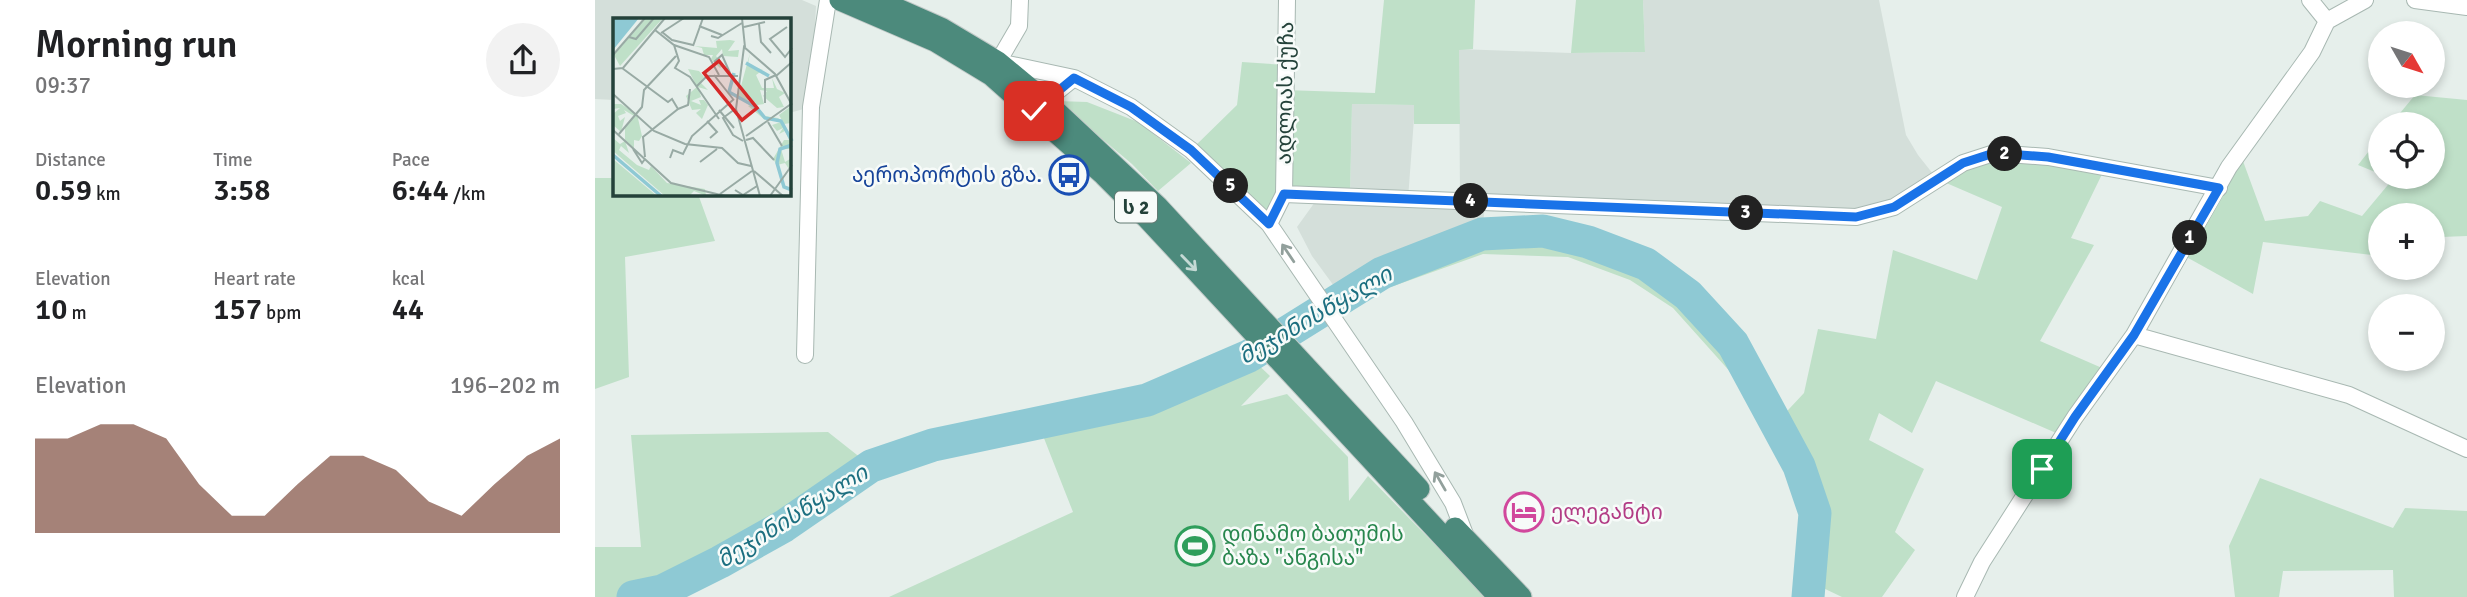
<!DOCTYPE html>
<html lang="en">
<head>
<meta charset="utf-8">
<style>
  body { margin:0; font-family:Signika,"Noto Sans Georgian",sans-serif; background:#f2f2f2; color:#202124; height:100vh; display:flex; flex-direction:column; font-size:26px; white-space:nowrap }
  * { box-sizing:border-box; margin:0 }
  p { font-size:23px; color:#757577 }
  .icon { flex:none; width:38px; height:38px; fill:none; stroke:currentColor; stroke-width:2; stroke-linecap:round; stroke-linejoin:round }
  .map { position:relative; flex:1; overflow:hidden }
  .sheet { display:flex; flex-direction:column; background:#fff; width:595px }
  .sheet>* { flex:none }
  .needle { width:46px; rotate:129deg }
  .fabs { position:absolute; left:1773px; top:21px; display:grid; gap:14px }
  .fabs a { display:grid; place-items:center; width:77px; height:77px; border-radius:50%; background:#fff; box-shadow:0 4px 10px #0003; font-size:35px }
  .pin { position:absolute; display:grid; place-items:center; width:60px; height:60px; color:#fff; margin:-30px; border-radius:14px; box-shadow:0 4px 10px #0006 }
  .km { position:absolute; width:35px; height:35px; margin:-18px; border-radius:50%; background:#222; color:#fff; font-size:19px; line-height:35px; text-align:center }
  .round { display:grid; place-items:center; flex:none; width:74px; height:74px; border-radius:37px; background:#f2f2f2 }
  .overview { display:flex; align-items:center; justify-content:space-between; height:119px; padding:0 35px }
  h1 { font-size:38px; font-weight:600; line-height:52px }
  .figures { display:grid; grid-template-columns:repeat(3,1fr); gap:10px; height:119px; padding:7px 35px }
  .figures div { display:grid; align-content:center }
  .figures b { font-size:30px; font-weight:600 }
  .figures small { font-size:19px; font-weight:400 }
  .figures p { font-size:19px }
  .chart { height:196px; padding:14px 35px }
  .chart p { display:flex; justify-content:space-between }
  .chart svg { width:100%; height:126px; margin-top:7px; fill:#7f4e3f; opacity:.7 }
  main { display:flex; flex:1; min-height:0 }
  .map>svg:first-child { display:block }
  .built { fill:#d4dfda }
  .green { fill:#bfe0c8 }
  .water { fill:#8ec9d4 }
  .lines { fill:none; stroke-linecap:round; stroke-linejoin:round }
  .river { stroke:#8ec9d4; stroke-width:33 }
  .minor-casing { stroke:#a8b8b2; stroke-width:18 }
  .trunk-casing { stroke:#c2cac8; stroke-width:23 }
  .minor { stroke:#fff; stroke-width:16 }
  .trunk { stroke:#4c8a7c; stroke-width:21 }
  .oneway { stroke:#92a09c }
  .oneway2 { stroke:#c4d9d4 }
  .route-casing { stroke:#fff; stroke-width:14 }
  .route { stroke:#1a73e8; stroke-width:9 }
  .labels { text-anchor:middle; stroke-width:5; stroke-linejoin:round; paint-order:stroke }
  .shield { fill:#f7fbf9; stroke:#637a73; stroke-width:2 }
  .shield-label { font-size:19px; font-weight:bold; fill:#24423a }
  .street-label { font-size:21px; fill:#24423a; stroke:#f7fbf9 }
  .transit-label { font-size:21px; fill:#164399; stroke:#f7fbf9; text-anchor:end }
  .hotel-label { font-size:21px; fill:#b23c85; stroke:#f7fbf9; text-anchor:start }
  .leisure-label { font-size:21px; fill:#27864d; stroke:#f7fbf9; text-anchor:start }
  .water-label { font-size:23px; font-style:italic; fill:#1c6f80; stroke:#f7fbf9 }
  .inset-river { fill:none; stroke:#8ec9d4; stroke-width:3.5 }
  .inset-road { fill:none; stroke:#98aaa4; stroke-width:2 }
  .view { fill:#d62828; fill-opacity:0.15; stroke:#d62828; stroke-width:3.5 }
  .inset-edge { fill:none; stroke:#24423a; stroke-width:3.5 }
</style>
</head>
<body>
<main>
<section class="sheet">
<div class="overview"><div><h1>Morning run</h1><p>09:37</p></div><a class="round"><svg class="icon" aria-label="share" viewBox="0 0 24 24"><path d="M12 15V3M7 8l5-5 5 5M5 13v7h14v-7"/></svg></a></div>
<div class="figures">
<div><p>Distance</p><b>0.59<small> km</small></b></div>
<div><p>Time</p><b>3:58</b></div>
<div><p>Pace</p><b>6:44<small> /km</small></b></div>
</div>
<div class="figures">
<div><p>Elevation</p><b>10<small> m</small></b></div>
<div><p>Heart rate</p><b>157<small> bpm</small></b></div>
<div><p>kcal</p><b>44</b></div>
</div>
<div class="chart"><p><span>Elevation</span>196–202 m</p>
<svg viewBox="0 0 160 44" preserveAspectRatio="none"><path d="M0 44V11L10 11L20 6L30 6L40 11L50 27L60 38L70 38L80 27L90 17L100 17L110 22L120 33L130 38L140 27L150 17L160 11V44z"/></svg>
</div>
</section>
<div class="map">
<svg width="1872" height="597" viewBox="0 0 1872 597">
  <rect width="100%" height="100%" fill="#e6efeb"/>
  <path class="built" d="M0 0H207L221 6 216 107 194 113V19H19V100L0 99Z
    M1048 0H1284L1311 135 1323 155 1342 179 1261 217 865 201 864 49 976 53 1050 52Z
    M757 104 820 105 813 199 755 196Z
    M720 202 890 205 887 234 787 273 747 297 717 256 702 227Z"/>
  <path class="green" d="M789 0H880L878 49 864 50 865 124H819V105L757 104 755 196 689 194 674 224 596 150 642 105 647 62 690 65 689 90 780 93Z
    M981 0H1048L1050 52 976 53Z
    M1820 95 1872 100V236L1846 237 1841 263H1838V215H1785V256L1668 242 1658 294 1586 254 1645 153 1670 221 1713 216 1725 201 1767 216 1797 180 1791 177H1838V124H1796Z
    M462 101 492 102 543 122 596 163 563 191 537 164Z
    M1785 137V174L1763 165Z
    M1399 153 1510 168 1476 238 1499 245 1445 341 1514 371 1468 436 1341 381 1317 433 1284 413 1274 440 1329 469 1300 532 1320 550 1287 597H1247L1205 577 1220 513 1204 466 1181 423 1078 308 1035 280 973 257 888 254 779 293 747 297 787 273 887 234 948 231 993 242 1051 264 1093 295 1138 344 1181 423 1209 393 1223 329 1281 339 1298 250 1382 280 1407 207 1342 179Z
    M0 178H19V194H103L120 241 30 257 34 377 0 389Z
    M654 356 675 376 646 406 692 394 753 457 754 501 773 476 891 597H294L478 512 443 423 552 400Z
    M233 432 276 466 189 526 125 562 67 590 72 597H0V547H46L36 435Z
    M1665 478 1798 528 1810 508 1872 511V597H1799L1798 570 1688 571 1684 597H1640L1634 546Z"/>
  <path class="water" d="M1205 577 1224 586 1222 597H1200Z"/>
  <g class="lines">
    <path class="river" d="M38 597 67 591 125 562 189 526 276 466 338 445 552 400 654 356 787 273 887 234 948 231 993 242 1051 264 1093 295 1138 344 1204 466 1220 513 1213 597"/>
    <g class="minor-casing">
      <path id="minor" d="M425 0 424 26 403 62 479 78 536 107 596 150 674 224 809 422 858 503 871 537
        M1820 0 1872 7
        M1732 21 1770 0
        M443 107 479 78
        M689 194 1261 217 1299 207 1368 163 1399 153 1453 157 1624 188
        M674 224 689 194 692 0
        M1539 335 1754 395 1872 449
        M210 355 216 107 233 0
        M1370 597 1387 562 1480 417 1539 335 1634 167 1717 52 1732 21 1715 0"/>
    </g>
    <g class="trunk-casing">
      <path id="trunk" d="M245 0 340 41 396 75 509 175 552 218 904 597
        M282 0 346 28 403 62 450 101 563 207 824 489
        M860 528 926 597"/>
    </g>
    <use href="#minor" class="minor"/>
    <use href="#trunk" class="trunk"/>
  </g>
  <defs><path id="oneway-shaft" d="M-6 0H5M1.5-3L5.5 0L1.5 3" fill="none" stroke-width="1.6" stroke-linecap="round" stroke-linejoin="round" transform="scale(1.75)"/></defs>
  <g class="oneway">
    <use href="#oneway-shaft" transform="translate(693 253) rotate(-124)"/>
    <use href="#oneway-shaft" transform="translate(845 481) rotate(-120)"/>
  </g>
  <use class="oneway2" href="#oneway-shaft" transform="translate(594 263) rotate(46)"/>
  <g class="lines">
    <g class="route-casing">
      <path id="route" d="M439 111 479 78 536 107 596 150 674 224 689 194 1261 217 1299 207 1368 163 1399 153 1453 157 1624 188 1539 335 1480 417 1447 469"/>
    </g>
    <use href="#route" class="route"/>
  </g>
  <defs>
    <g id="bus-ring" transform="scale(2.0125)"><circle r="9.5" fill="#f7fbf9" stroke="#1a4fb4" stroke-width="1.5"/><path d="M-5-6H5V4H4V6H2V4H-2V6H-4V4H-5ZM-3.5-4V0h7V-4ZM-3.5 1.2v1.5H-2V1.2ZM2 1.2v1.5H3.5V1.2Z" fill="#1a4fb4"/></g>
    <g id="hotel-ring" transform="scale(2.0125)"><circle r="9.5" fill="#f7fbf9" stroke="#d1479c" stroke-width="1.5"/><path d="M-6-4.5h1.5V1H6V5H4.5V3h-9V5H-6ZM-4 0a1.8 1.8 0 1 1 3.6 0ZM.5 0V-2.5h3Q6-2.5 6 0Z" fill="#d1479c"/></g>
    <g id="stadium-ring" transform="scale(2.0125)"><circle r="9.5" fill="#f7fbf9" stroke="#2e9e5b" stroke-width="1.5"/><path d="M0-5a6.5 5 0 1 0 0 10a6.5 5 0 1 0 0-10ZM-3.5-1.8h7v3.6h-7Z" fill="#2e9e5b"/></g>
  </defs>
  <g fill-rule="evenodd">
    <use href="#bus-ring" x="474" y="175"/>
    <use href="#hotel-ring" x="929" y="512"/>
    <use href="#stadium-ring" x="600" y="546"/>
  </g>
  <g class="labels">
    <rect class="shield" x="520" y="191.5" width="42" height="31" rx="5"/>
    <g class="shield-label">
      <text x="541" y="214">ს 2</text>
    </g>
    <g class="street-label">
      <text transform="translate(690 93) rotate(-89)" y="7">ადლიას ქუჩა</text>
    </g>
    <g class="transit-label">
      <text x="447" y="182">აეროპორტის გზა.</text>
    </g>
    <g class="hotel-label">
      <text x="956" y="519">ელეგანტი</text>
    </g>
    <g class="leisure-label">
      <text x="627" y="541">დინამო ბათუმის<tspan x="627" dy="24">ბაზა "ანგისა"</tspan></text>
    </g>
    <g class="water-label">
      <text transform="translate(720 315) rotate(-30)" y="8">მეჯინისწყალი</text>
      <text transform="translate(197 516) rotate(-32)" y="8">მეჯინისწყალი</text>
    </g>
  </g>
  <g transform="translate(18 18)">
    <rect width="178" height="178" fill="#e6efeb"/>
    <path d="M33 0H50L7 48 1 37ZM117 22 122 23 115 33 126 32 125 39 110 38 109 31 103 38 111 47 107 50 98 41 100 37H91L89 30 81 28 104 30 103 23ZM137 35 135 46 150 52 143 57 149 70H161L159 60 164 71 172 75 166 79 171 89 164 90 150 78 154 73 147 72 151 86 144 87 151 98 165 100 170 104 166 97 178 88V105L171 106 178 118V131H168L172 144 177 141 176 151 172 145 164 147 160 141 171 122H176L172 113 166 116 170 110 164 113 159 107 168 104 151 101 135 88 143 85 125 79ZM75 51 86 53 91 59 88 65 95 72 85 69 88 79 78 83 88 87 86 82H91L95 87 89 101 83 95 88 91 79 92 73 78 84 69ZM0 86H8L24 96 29 118 26 123 21 122V130L12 123 16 135 8 128 6 132 24 147 36 152 38 148 54 165 92 171 93 178 81 173 76 178H52L0 133V120L7 126 12 123V108L21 98 11 92 13 95 5 98 7 103 12 99 8 114 0 107V96L7 90 0 91ZM0 141 44 178H0Z" fill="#bfe0c8"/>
    <path d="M0 0H26L0 32Z" fill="#8ec9d4"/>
    <path class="inset-river" d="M133 45 156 58M121 55 116 74 143 89 152 100 168 103 179 123M179 127 167 131 164 145 171 169 179 172M0 137 48 178"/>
    <path class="inset-road" d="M129 0 132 29M146 6 148 24 158 35M86 8 109 17M131 9 152 4M174 9 157 21 172 39 179 30M42 12 61 27 96 39 106 57M49 14 59 22 80 27M48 15 71 0M98 18 105 20 129 5M16 19 23 21 41 0M61 27 66 43 62 50 77 59 106 101M80 28 90 0M0 37 32 0M101 44 109 37 117 55M9 50 55 84 59 81 65 91 30 119 32 139M0 51 10 50 52 0M101 57 120 81M163 58 179 44M84 68 94 58H125M0 76 41 113 72 126 109 130 125 145 138 148M152 85V62L163 57M65 91 75 87 77 71M122 91 110 100 120 117 130 123M106 92 121 110M94 103 104 114 97 120M155 104 169 128M0 112 58 165 112 178M6 116 29 89 31 72 63 38M133 118 178 86M133 122 140 120 161 142M20 131 29 145 32 141M57 140 60 132 70 136 79 118 121 81M87 144 104 131M141 153 170 178M122 172 130 177 144 168M107 176 139 153M147 178 123 91 131 29 162 56 179 87M157 178 179 147"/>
    <path class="view" d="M106 43 144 90 129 102 91 55Z"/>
    <rect width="178" height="178" class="inset-edge"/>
  </g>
</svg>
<div class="fabs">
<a><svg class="needle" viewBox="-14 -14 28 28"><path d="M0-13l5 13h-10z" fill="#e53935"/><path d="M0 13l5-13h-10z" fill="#757577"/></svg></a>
<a><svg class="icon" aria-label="locate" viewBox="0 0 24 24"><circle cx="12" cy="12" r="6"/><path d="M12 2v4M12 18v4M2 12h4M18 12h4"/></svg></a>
<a>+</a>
<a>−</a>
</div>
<div class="pin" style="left:1447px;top:469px;background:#1e9e55"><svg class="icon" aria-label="arrive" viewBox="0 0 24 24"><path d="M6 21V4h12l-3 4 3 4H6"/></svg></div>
<div class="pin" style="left:439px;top:111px;background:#d93025"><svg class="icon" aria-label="check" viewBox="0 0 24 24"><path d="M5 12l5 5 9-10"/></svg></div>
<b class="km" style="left:1595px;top:238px">1</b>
<b class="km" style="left:1410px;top:154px">2</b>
<b class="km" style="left:1151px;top:213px">3</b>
<b class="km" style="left:876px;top:201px">4</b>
<b class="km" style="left:636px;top:186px">5</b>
</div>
</main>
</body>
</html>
